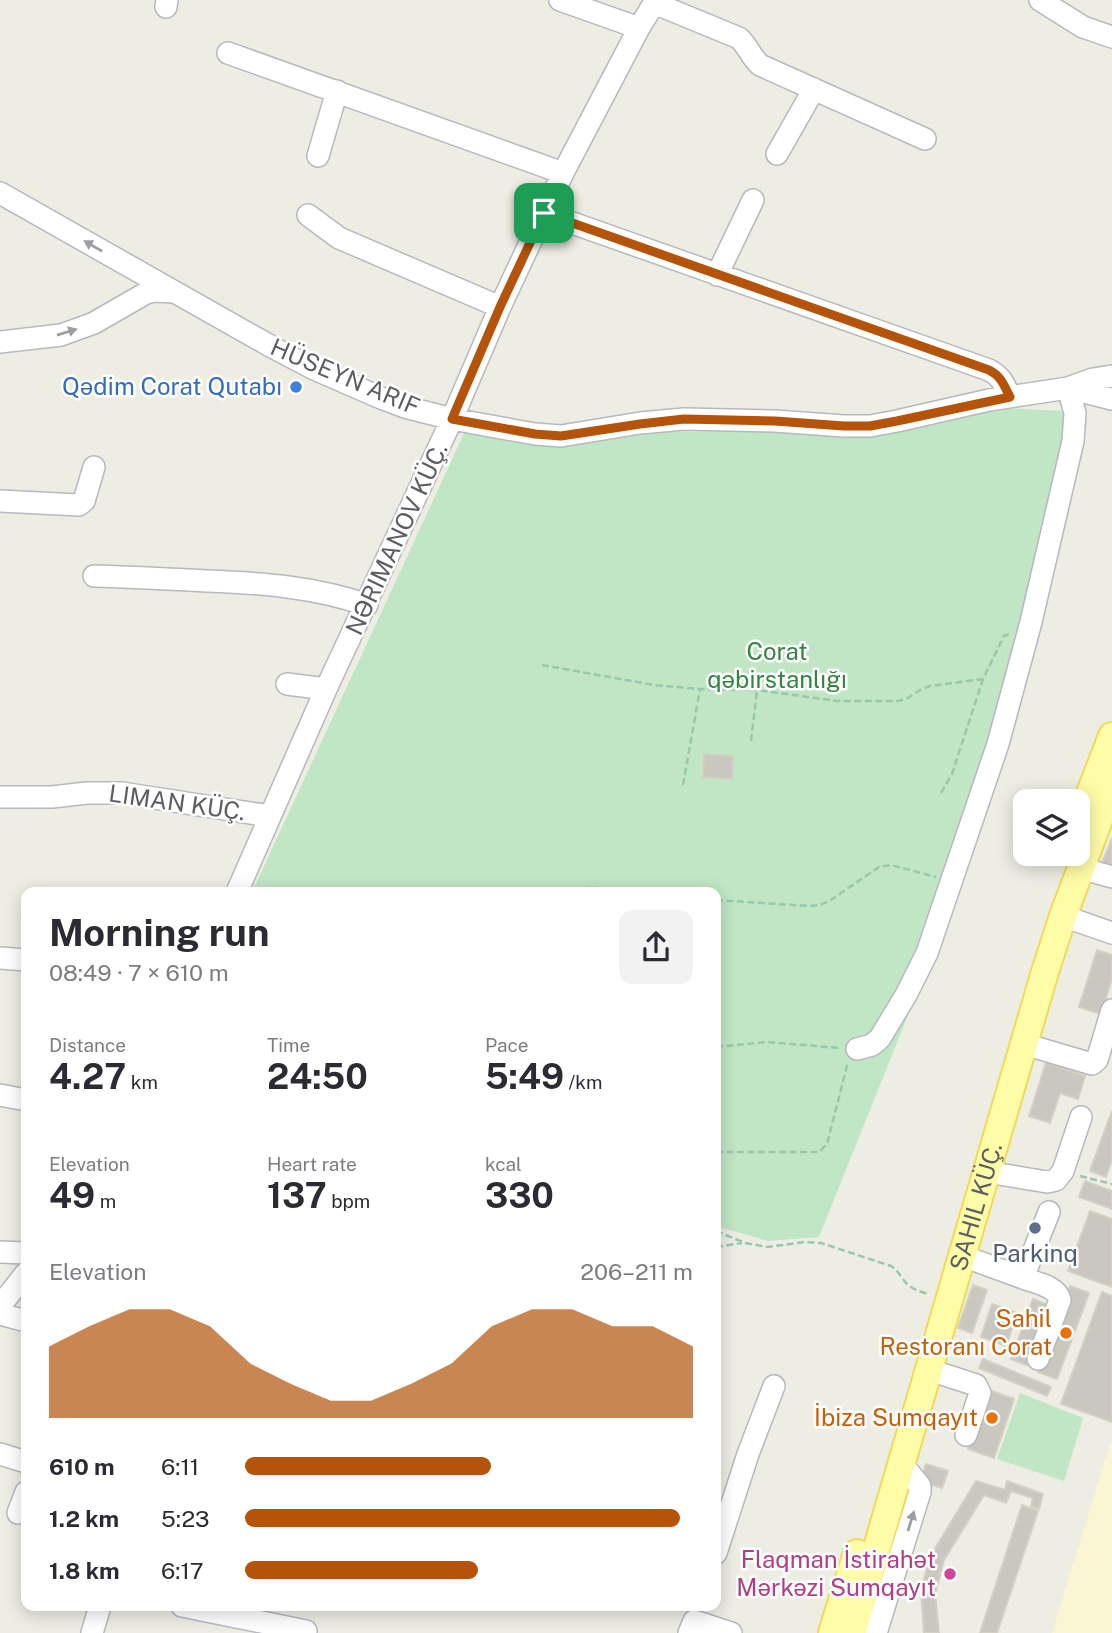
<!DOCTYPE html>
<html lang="en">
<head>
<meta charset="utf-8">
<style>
  body { margin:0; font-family:"Public Sans",sans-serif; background:#f2f2f3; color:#2b2b33; height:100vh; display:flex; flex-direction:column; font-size:26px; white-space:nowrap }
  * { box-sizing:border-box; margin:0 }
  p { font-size:23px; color:#7c7c81 }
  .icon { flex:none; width:38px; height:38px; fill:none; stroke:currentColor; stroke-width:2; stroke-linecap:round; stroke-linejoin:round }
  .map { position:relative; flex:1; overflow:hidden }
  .sheet { position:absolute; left:21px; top:887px; width:700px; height:724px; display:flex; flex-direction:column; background:#fff; border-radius:14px; box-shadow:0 4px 18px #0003 }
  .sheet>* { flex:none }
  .tools { position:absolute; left:1013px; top:789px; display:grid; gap:14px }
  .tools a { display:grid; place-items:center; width:77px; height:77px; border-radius:14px; background:#fff; box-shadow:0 4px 18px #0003; font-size:35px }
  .pin { position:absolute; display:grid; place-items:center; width:60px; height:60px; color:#fff; margin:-30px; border-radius:14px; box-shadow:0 4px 10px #0006 }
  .round { display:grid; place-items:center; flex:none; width:74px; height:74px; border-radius:14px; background:#f2f2f3 }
  .overview { display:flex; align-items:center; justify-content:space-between; height:119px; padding:0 28px }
  h1 { font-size:38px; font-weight:700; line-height:52px }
  .metrics { display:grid; grid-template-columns:repeat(3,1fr); gap:10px; height:119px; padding:7px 28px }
  .metrics div { display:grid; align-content:center }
  .metrics b { font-size:35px; font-weight:700 }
  .metrics small { font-size:19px; font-weight:400 }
  .metrics p { font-size:19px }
  .chart { height:196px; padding:14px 28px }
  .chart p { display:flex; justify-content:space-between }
  .chart svg { width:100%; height:126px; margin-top:7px; fill:#b45309; opacity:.7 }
  ul { padding:0 28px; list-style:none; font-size:23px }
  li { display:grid; grid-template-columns:112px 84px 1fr; align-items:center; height:52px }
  li i { height:18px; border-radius:9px; background:#b45309 }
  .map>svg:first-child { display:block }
  .green { fill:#c0e6c5 }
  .sand { fill:#faf6d3 }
  .building { fill:#cac7c1; stroke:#d3d0c2; stroke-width:2 }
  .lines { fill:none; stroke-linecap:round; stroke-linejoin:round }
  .minor-casing { stroke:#b6b8be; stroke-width:24 }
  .major-casing { stroke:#f1da5a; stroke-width:30 }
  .path { stroke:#99c7ac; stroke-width:2.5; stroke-dasharray:7 3.5; stroke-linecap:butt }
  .minor { stroke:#fff; stroke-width:21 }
  .major { stroke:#fffca8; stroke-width:26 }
  .oneway { fill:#9d9ea2 }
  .route-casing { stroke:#fff; stroke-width:14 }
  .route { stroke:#b45309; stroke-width:9 }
  .shop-dot { fill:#3f7fe0; stroke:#fff; stroke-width:2.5 }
  .service-dot { fill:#5c6f8a; stroke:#fff; stroke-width:2.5 }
  .food-dot { fill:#e8710a; stroke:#fff; stroke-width:2.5 }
  .hotel-dot { fill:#d1479c; stroke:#fff; stroke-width:2.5 }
  .labels { text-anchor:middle; stroke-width:5; stroke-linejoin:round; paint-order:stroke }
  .street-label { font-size:24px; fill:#5c5e64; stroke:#fff }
  .shop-label { font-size:24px; fill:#366cbe; stroke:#fff; text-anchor:end }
  .park-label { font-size:24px; fill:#348341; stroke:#fff }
  .service-label { font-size:24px; fill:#4e5e75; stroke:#fff }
  .food-label { font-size:24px; fill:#c56008; stroke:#fff; text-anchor:end }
  .hotel-label { font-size:24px; fill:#b23c85; stroke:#fff; text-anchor:end }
</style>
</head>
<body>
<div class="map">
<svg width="1112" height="1633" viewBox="0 0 1112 1633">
  <rect width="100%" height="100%" fill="#eeede4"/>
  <path class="green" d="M1004 408 1085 412 1023 679 951 908 819 1237 768 1241 716 1226V892H252L467 427 554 445 665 432 782 431 842 436 911 430Z
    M1020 1393 1083 1418 1064 1481 997 1459Z"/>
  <path class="sand" d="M1112 1438V1633H1052Z"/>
  <path class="building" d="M704 754 733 756 732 779 703 777Z
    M1112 838V870L1101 866Z
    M1097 950 1112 955V978L1101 1014 1079 1007Z
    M1046 1063 1085 1076 1078 1099 1060 1093 1050 1123 1029 1116Z
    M1112 1111V1160L1106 1177 1090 1171Z
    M1085 1181 1112 1191V1209L1079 1197Z
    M1090 1211 1112 1219V1287L1068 1271Z
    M973 1285 987 1290 972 1333 958 1328Z
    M1070 1286 1089 1293 1057 1379 1038 1372Z
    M1102 1292 1112 1296V1422L1061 1404Z
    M1033 1299 1048 1305 1026 1365 1011 1359Z
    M992 1304 1017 1313 1006 1346 981 1337Z
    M983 1359 1051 1387 1047 1396 979 1368Z
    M989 1390 1014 1399 994 1458 968 1449Z
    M926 1464 948 1471 942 1488 920 1481Z
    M976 1481 1005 1490 1007 1481 1043 1494 1039 1509 1031 1506 1033 1498 1011 1491 1006 1503 984 1495 944 1560 935 1594 939 1633H924L921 1591 930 1557Z
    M1022 1505 1038 1511 997 1633H980Z"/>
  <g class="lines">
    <g class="minor-casing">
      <path id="minor" d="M560 0 639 28
        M1040 0 1083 27 1112 37
        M654 3 739 38C748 46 751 57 760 65L925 139
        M166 7 167 0
        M228 53 563 173
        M777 154 814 89
        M318 156 337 91
        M0 193 272 347 312 368 381 398 405 407 452 419 535 434 561 436 640 423 684 419 775 421 844 426H870L897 421 989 400 1068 388 1093 379 1112 376
        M544 213 989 370C1002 377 1004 384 1010 397
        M308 215 339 238 500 307
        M717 275 753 200
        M0 342 61 335 94 323 146 293 154 291 174 292
        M1068 388 1112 399
        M0 501 79 505 84 501 94 467
        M94 576C132 577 170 579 207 581 262 583 315 587 367 605
        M287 684 326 689
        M0 797H52L87 793H122L270 816
        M1080 868 1112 877
        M237 892 326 689 452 419 500 307 544 213 563 173 639 28 656 0
        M1063 916 1112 933
        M0 958 26 960
        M1024 1044 1092 1064 1097 1060 1112 1010
        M857 1049 872 1045 880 1038 906 995 927 953 998 744 1031 622 1073 441 1075 413 1068 388
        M0 1095 26 1100
        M987 1172 1047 1182 1056 1180 1063 1171 1081 1117
        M0 1252 26 1253
        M963 1256 1023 1278 1049 1212
        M1023 1278C1036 1283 1057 1286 1060 1300L1038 1359
        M0 1306 26 1273
        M0 1314 26 1321
        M930 1370 976 1385 980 1393 966 1435
        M0 1454 26 1462
        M18 1513 26 1492
        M716 1553 748 1454 774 1386
        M182 1606 306 1631
        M92 1633 100 1606
        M689 1633 694 1621 731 1633
        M876 1633 920 1492V1486L902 1464"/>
    </g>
    <g class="major-casing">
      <g id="major">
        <path d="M1085 806 1112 736"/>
        <path d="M832 1633 857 1553"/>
        <path id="s1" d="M852 1633 1044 975 1063 916 1112 785"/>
      </g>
    </g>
    <path class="path" d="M542 665 654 685 700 689 757 690 837 701H898L908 698 920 690 930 686 983 679
      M751 741 757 690
      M683 785 700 689
      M941 793 952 774 983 679 1004 636 1009 634
      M552 892C585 885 607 888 640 892
      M716 900 809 906 820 905 831 900 879 867 891 865 936 877
      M716 1047 767 1042 840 1048
      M716 1152H819L827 1144 848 1062
      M1080 1176 1112 1184
      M716 1231 745 1243 768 1247 804 1242 821 1243 891 1266C899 1271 901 1278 907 1284 913 1290 922 1292 929 1294
      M716 1247 742 1243"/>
    <use href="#minor" class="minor"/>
    <use href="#major" class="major"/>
  </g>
  <defs><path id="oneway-solid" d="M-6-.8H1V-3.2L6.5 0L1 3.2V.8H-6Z" transform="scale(1.75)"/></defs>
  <g class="oneway">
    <use href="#oneway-solid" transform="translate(93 246) rotate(-150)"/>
    <use href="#oneway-solid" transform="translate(67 332) rotate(-17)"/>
    <use href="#oneway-solid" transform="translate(911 1521) rotate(-73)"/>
  </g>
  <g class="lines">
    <g class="route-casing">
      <path id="route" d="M544 213 989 370C1002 377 1003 384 1010 397L897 421 870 426H844L775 421 684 419 640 424 561 436 535 434 452 419 500 307Z"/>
    </g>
    <use href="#route" class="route"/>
  </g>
  <circle class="shop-dot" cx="296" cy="387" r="7"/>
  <circle class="service-dot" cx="1035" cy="1228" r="7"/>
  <g class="food-dot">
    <circle cx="1066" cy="1333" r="7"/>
    <circle cx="992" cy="1418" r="7"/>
  </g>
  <circle class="hotel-dot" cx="950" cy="1574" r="7"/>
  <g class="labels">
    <g class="street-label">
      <text transform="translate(345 377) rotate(23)" y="8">HÜSEYN ARIF</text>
      <text transform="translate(397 539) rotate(-65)" y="8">NƏRIMANOV KÜÇ.</text>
      <text transform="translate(177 803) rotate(8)" y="8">LIMAN KÜÇ.</text>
      <text dy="8" stroke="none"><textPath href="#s1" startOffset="444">SAHIL KÜÇ.</textPath></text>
    </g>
    <g class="shop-label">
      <text x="282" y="395">Qədim Corat Qutabı</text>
    </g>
    <g class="park-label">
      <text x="777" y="660">Corat<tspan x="777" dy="28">qəbirstanlığı</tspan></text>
    </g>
    <g class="service-label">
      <text x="1035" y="1262">Parkinq</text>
    </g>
    <g class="food-label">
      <text x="1052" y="1327">Sahil<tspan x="1052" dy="28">Restoranı Corat</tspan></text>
      <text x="978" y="1426">İbiza Sumqayıt</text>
    </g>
    <g class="hotel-label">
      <text x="936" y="1568">Flaqman İstirahət<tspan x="936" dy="28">Mərkəzi Sumqayıt</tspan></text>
    </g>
  </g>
</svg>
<div class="tools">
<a><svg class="icon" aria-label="layers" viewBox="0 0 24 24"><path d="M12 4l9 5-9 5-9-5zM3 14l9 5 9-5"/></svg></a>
</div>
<div class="pin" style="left:544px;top:213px;background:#1e9e55"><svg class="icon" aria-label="arrive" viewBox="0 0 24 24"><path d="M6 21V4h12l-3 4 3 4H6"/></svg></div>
<section class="sheet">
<div class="overview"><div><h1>Morning run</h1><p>08:49 · 7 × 610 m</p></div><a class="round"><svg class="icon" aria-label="share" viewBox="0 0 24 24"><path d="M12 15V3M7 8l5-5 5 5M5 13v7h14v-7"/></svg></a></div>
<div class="metrics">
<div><p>Distance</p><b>4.27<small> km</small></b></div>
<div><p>Time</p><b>24:50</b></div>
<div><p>Pace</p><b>5:49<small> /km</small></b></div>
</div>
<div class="metrics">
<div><p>Elevation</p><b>49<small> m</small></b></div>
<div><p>Heart rate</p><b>137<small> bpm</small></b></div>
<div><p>kcal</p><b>330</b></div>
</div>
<div class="chart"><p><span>Elevation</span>206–211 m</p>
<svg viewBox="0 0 160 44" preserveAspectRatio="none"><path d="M0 44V19L10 12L20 6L30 6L40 12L50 25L60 32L70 38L80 38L90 32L100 25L110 12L120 6L130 6L140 12L150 12L160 19V44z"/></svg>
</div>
<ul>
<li><b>610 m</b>6:11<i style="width:55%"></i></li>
<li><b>1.2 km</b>5:23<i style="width:97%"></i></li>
<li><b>1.8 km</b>6:17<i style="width:52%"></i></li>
</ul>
</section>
</div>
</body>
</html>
